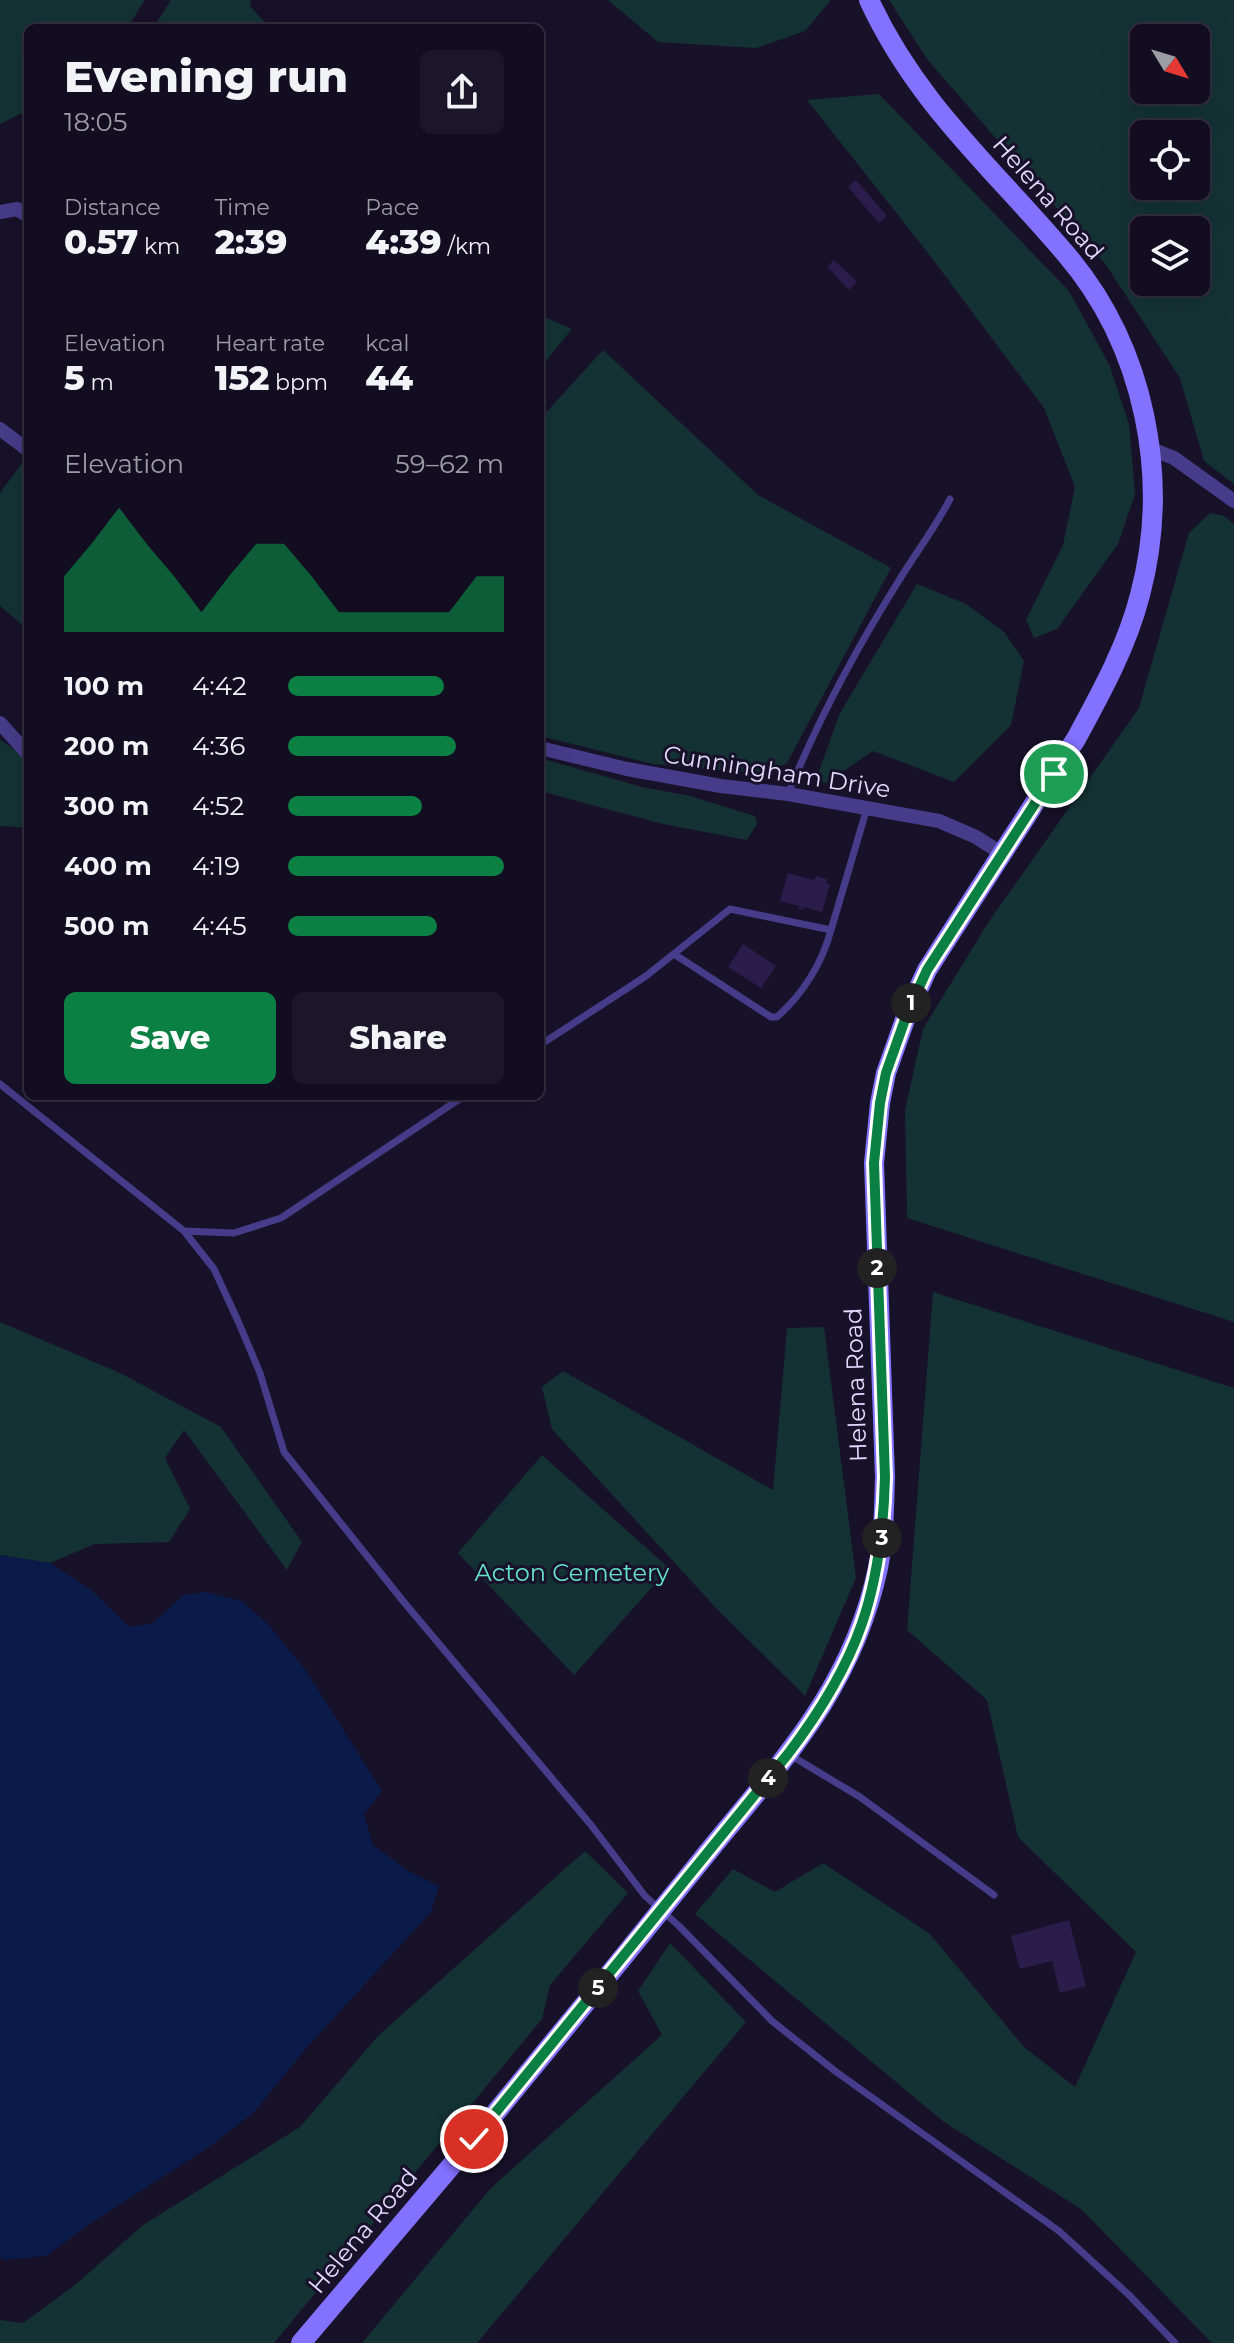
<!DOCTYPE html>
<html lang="en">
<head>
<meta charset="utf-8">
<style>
  body { margin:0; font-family:Montserrat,sans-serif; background:#1b1629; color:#f1f3f6; height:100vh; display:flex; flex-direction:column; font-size:30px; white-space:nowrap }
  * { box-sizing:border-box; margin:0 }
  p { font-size:26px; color:#9c9ca5 }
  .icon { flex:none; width:44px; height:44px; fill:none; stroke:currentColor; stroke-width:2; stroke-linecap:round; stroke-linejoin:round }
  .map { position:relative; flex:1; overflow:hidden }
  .side { position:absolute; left:24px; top:24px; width:520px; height:1076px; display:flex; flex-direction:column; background:#120d20; border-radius:12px; box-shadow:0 8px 32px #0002,0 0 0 2px #312d3e }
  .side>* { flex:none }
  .needle { width:52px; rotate:128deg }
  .fabs { position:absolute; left:1130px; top:24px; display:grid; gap:16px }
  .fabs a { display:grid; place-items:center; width:80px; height:80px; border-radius:12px; background:#120d20; box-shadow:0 8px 32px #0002,0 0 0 2px #312d3e; font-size:40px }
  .pin { position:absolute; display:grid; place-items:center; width:68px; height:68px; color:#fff; margin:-34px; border:4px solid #fff; border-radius:50%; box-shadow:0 2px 8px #0007 }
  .km { position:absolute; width:40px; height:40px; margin:-20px; border-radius:50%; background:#222; color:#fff; font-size:22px; line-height:40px; text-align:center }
  .round { display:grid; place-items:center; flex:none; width:84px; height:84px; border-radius:12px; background:#1b1629 }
  .head { display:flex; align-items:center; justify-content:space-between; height:136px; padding:0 40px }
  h1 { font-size:44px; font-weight:800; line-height:60px }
  .figures { display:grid; grid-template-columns:repeat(3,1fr); gap:12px; height:136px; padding:8px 40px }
  .figures div { display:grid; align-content:center }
  .figures b { font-size:34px; font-weight:800 }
  .figures small { font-size:22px; font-weight:400 }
  .figures p { font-size:22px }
  .chart { height:224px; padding:16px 40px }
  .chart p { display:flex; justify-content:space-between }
  .chart svg { width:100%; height:144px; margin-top:8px; fill:#0b8043; opacity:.7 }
  .cta { display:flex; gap:16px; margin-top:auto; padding:16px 40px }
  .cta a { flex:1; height:92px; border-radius:12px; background:#0b8043; color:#fff; font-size:32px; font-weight:800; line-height:92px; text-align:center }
  .cta a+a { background:#1b1629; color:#f1f3f6 }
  ul { padding:0 40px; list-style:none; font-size:26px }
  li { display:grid; grid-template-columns:128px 96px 1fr; align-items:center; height:60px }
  li i { height:20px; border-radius:10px; background:#0b8043 }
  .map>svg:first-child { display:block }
  .green { fill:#143234; fill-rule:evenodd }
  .water { fill:#0b1b49 }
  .building { fill:#2b1d4b }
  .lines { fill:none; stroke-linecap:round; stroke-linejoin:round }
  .lane { stroke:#463c89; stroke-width:7 }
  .street { stroke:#463c89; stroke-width:14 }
  .secondary { stroke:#8371ff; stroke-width:20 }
  .secondary-bridge { stroke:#8371ff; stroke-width:20 }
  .route-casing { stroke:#fff; stroke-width:16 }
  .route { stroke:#0b8043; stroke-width:10 }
  .labels { text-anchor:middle; stroke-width:6; stroke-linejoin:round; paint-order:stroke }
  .street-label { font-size:24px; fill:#e2daff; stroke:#18112a }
  .park-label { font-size:24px; fill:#64e1ce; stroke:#18112a }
</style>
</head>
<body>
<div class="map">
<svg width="1234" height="2343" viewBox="0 0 1234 2343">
  <rect width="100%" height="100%" fill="#18112a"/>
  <path class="green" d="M0 0H145L127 28H28V110L0 124Z
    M171 0H251L250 6 270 28H153Z
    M608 0H831L805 31 756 48 658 42Z
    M889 0H1234V484L1204 461 1180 378 1106 265 927 59ZM1144 38H1196V90H1144ZM1144 134H1196V186H1144ZM1144 230H1196V282H1144Z
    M879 94 1069 291 1109 364 1129 424 1135 494 1118 544 1057 629 1034 638 1026 620 1063 545 1075 487 1044 408 928 253 807 100Z
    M540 315 572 329 540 368Z
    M603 350 758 495 891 568 787 763 765 774 653 764 540 736V419Z
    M22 463 28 467V630L0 606V493Z
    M1210 513 1224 516 1234 524V1322L907 1218 905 1110 923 1029 988 923 1139 708 1189 533Z
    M917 584 966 604 1004 632 1024 661 1011 725 954 782 873 751 826 783 816 779 840 713Z
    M0 739 28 760V828L0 826Z
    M540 758 642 787 690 796 755 816 757 824 747 840 663 824 540 791Z
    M933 1292 1234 1388V2343H1212L1081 2209 944 2122 695 1914 733 1869 775 1892 823 1863 930 1934 1024 2047 1075 2087 1136 1952 1018 1837 987 1700 907 1630Z
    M0 1322 120 1373 221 1427 302 1542 287 1570 184 1430 165 1458 190 1509 169 1542 95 1544 50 1563 0 1555Z
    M824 1327 856 1578 805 1696 717 1609 552 1429 542 1387 563 1371 773 1490 787 1328Z
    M542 1455 669 1568 574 1675 458 1553Z
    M585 1851 628 1893 550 1985 542 2019 274 2343H0V2320L23 2323 75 2285 143 2225 300 2127 378 2036Z
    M670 1943 746 2022 477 2343H362L491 2188 662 2035 638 1991Z"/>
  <path class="water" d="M0 1555 50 1563 91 1590 129 1627 153 1623 184 1595 207 1592 242 1601 268 1624 307 1672 382 1791 364 1814 373 1845 410 1872 439 1886 431 1912 309 2045 254 2112 212 2145 91 2223 46 2256 3 2260 0 2256Z"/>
  <path class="building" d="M856 180 887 216 879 223 848 187Z
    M834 260 857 282 849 290 827 267Z
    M788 873 814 880 816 876 827 879 826 883 830 884 822 912 804 907 803 910 798 909 799 906 780 901Z
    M743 944 776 966 761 988 728 967Z
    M1069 1920 1086 1986 1060 1993 1052 1961 1020 1969 1011 1936Z"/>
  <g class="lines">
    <path class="lane" d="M788 794C818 720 856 649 898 582 915 554 935 528 950 499
      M674 954 771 1017H777C803 994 822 963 831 930
      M540 1045 646 976 730 909 831 930 867 808
      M0 1084 184 1231 214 1269 238 1321 260 1373 284 1452 403 1601 591 1825 645 1896 679 1926 772 2021 835 2071 1059 2231 1129 2295 1175 2343
      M184 1231 234 1233 281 1218 464 1096
      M790 1755 860 1797 994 1895"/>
    <path class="street" d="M0 212 17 209 28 216
      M0 429 28 450
      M1149 448 1174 458 1234 501
      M0 723 28 754
      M540 748 627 769 721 786 788 794 939 821 976 837 1001 853"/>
    <path class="secondary" d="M708 1852C783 1760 852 1689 878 1568 884 1538 884 1507 885 1477L874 1163 880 1103 886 1073 907 1014 927 970 1076 739C1101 693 1127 646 1140 595 1171 478 1145 346 1065 253 993 168 917 104 869 0
      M301 2343 474 2139 620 1961"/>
    <path class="secondary-bridge" d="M620 1961 708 1852"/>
  </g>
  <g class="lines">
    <g class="route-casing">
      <path id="route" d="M474 2139 788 1754C858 1662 882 1593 885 1477L874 1163 880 1103 886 1073 907 1014 927 970 1054 774"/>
    </g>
    <use href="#route" class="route"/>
  </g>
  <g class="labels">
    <g class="street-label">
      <text transform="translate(1048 198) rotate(49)" y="8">Helena Road</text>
      <text transform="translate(777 772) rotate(9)" y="8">Cunningham Drive</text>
      <text transform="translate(856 1385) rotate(-92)" y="8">Helena Road</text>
      <text transform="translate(363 2231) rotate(-50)" y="8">Helena Road</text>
    </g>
    <g class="park-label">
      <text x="572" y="1581">Acton Cemetery</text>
    </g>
  </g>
</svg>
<div class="fabs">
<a><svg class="needle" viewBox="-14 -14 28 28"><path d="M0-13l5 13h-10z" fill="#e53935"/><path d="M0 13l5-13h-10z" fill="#9c9ca5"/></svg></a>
<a><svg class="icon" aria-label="locate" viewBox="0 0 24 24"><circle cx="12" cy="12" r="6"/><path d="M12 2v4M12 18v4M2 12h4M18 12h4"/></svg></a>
<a><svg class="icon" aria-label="layers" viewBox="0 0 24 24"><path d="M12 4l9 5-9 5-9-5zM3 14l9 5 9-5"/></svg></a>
</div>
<div class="pin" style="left:1054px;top:774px;background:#1e9e55"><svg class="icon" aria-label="arrive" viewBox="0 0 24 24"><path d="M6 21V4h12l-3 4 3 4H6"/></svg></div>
<div class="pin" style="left:474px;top:2139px;background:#d93025"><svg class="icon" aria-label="check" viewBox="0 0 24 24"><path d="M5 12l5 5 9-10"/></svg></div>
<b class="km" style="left:911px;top:1003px">1</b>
<b class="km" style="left:877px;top:1268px">2</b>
<b class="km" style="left:882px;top:1538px">3</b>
<b class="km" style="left:768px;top:1778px">4</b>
<b class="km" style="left:598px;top:1988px">5</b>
<section class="side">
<div class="head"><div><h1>Evening run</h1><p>18:05</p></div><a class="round"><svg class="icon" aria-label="share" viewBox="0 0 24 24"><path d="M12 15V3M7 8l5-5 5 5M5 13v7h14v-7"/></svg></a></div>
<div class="figures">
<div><p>Distance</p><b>0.57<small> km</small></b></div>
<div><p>Time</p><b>2:39</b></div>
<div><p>Pace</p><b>4:39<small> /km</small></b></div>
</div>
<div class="figures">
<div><p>Elevation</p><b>5<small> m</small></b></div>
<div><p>Heart rate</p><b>152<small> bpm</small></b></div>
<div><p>kcal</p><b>44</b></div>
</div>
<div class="chart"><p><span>Elevation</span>59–62 m</p>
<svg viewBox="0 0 160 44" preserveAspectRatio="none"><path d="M0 44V27L10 17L20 6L30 17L40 27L50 38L60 27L70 17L80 17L90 27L100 38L110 38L120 38L130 38L140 38L150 27L160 27V44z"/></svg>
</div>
<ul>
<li><b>100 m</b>4:42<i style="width:72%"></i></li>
<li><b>200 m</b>4:36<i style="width:78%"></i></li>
<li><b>300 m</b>4:52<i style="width:62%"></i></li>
<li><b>400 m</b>4:19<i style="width:100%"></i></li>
<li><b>500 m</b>4:45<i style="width:69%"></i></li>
</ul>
<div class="cta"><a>Save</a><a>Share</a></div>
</section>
</div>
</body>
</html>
